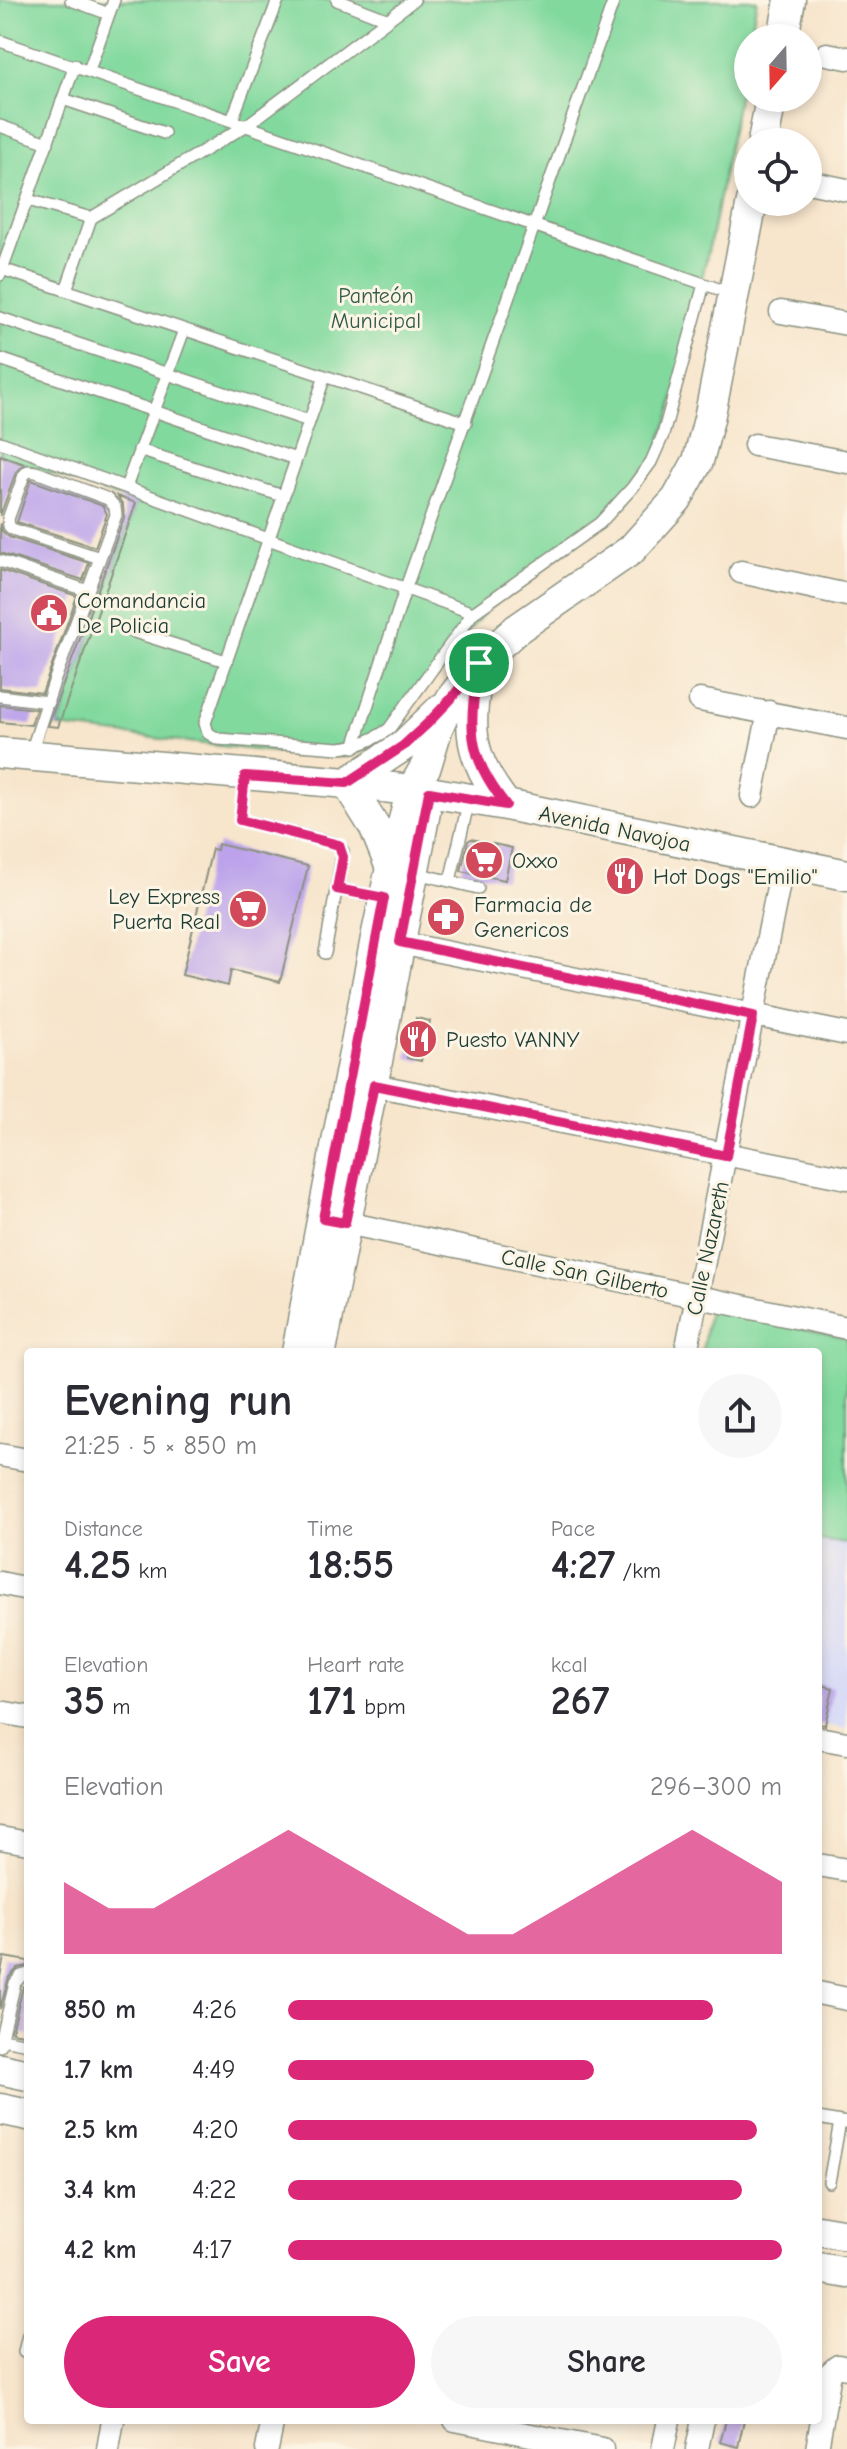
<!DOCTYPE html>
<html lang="en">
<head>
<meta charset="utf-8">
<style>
  body { margin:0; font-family:"Comic Neue",sans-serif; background:#f7f7f7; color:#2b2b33; height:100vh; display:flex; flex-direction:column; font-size:30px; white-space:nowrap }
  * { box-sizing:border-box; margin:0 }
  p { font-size:26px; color:#7c7c81 }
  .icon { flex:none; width:44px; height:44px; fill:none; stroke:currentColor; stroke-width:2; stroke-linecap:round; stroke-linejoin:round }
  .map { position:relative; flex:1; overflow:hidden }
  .drawer { position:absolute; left:24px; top:1348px; width:798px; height:1076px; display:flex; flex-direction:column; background:#fff; border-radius:8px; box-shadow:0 4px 12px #0003 }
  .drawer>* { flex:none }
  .needle { width:52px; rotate:200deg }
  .buttons { position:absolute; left:734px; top:24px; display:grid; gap:16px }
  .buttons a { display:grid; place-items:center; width:88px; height:88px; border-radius:50%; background:#fff; box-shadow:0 4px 12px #0003; font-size:40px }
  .pin { position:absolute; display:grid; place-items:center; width:68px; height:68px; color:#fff; margin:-34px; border:4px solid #fff; border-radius:50%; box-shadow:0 2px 8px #0007 }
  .round { display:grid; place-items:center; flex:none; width:84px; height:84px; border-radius:42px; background:#f7f7f7 }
  .head { display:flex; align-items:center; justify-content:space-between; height:136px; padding:0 40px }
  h1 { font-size:44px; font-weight:700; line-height:60px }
  .figures { display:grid; grid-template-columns:repeat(3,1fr); gap:12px; height:136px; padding:8px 40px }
  .figures div { display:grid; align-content:center }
  .figures b { font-size:40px; font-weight:700 }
  .figures small { font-size:22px; font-weight:400 }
  .figures p { font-size:22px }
  .chart { height:224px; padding:16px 40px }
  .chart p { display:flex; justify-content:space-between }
  .chart svg { width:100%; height:144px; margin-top:8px; fill:#db2777; opacity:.7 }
  .button { display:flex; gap:16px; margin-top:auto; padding:16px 40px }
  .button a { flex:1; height:92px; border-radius:48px; background:#db2777; color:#fff; font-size:32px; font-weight:700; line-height:92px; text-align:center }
  .button a+a { background:#f7f7f7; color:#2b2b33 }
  ul { padding:0 40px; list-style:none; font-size:26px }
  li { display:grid; grid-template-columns:128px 96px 1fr; align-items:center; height:60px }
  li i { height:20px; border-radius:10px; background:#db2777 }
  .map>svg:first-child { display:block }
  .built { fill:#d4d8f9 }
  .green { fill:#81d99e; stroke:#508b69; stroke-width:2 }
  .building { fill:#bba2eb }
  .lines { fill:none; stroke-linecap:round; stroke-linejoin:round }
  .lane-casing { stroke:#8b9180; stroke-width:14 }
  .street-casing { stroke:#8b9180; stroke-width:25 }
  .secondary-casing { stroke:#8b9180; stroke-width:33 }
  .lane { stroke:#fff; stroke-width:11 }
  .street { stroke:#fff; stroke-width:22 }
  .secondary { stroke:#fff; stroke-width:30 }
  .route-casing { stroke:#fff; stroke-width:16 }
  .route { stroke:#db2777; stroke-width:10 }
  .labels { text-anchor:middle; stroke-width:6; stroke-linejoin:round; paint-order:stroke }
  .park-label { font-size:22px; fill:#335c49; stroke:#fcf5e5 }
  .poi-label { font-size:22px; fill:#1f3d34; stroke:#fcf5e5; text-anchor:start }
  .street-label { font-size:22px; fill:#1f3d34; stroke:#fcf5e5 }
</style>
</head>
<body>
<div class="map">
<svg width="847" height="2449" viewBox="0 0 847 2449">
  <rect width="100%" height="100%" fill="#fcf5e5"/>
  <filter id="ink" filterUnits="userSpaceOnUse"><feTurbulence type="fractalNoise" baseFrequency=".0125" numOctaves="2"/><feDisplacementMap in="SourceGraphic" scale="16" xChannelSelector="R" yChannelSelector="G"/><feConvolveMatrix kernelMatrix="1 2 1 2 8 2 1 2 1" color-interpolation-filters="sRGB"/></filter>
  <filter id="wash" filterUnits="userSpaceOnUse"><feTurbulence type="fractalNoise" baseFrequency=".006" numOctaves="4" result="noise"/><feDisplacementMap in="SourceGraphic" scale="32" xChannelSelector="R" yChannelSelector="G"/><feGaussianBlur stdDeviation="1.8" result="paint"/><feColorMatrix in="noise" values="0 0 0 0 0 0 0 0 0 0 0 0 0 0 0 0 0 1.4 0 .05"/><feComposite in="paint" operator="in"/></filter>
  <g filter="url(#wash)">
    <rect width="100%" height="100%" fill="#f7e5cc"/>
    <path class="built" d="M818 1539 847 1543V1729L818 1724Z"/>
    <path class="green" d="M0 0H757L712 234 672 409 652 464 628 501 483 614 384 735 368 749 346 757 265 751 58 727 136 504 0 455Z
      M709 1309 847 1338V1543L818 1539V1352H702Z"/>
    <g id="blocks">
      <path class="building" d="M0 455 24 464 16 472 0 516Z
        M31 480 103 506 107 514 95 547 17 522Z
        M117 496 136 503 58 727 48 726 124 518 123 505Z
        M0 523 2 531 9 537 89 563 83 580 0 553Z
        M0 570 77 596 42 693 0 688Z
        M0 705 36 709 31 725 0 722Z
        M471 839 512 848 505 880 461 871 468 841Z
        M218 844 308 866 280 982 231 970 228 986 182 975 212 849 217 850Z
        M416 1018 430 1021 421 1061 407 1058Z
        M818 1684 833 1688 825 1725 818 1724Z
        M4 1957 28 1961V1966L18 1968 9 1977 0 2009V1977Z
        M28 1983V2035L12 2032 23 1987Z
        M726 2420H744L738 2447 720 2442Z"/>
    </g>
  </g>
  <g filter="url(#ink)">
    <use href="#blocks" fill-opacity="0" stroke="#8b9180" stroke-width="2"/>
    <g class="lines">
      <g class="lane-casing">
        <path id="lane" d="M71 0 109 14
          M337 0 386 19
          M0 41 733 294
          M89 70 114 0
          M63 99 164 133
          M232 120 278 0
          M0 126 48 143
          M28 200 91 218 247 125 414 0
          M2 269 466 423
          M0 275 75 65
          M66 290 91 218
          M0 318 309 421
          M0 359 296 459
          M325 376 205 723 208 733 218 739 339 748C359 746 373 740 389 729L473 613 600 523 632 488 651 462 663 435 704 284
          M0 442 473 613
          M139 450 283 496
          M126 487 184 330
          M0 561 88 591
          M128 630 226 661
          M0 696 48 702
          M354 747 405 590 614 0
          M31 752 55 679 116 515 115 507 108 499 36 472 28 471 24 475 8 519 9 526 12 529 100 558
          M245 776 240 820 334 843 343 851 325 953
          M416 873 478 888
          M450 881 469 800
          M337 889 384 898
          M2 2039 28 2044
          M0 2046 15 1983 21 1976 28 1974
          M818 2118 846 2123
          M829 2182 840 2122
          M24 2352 28 2335"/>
      </g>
      <g class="street-casing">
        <path id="street" d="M827 54 847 58
          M808 182 847 190
          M781 312 847 324
          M755 445 847 462
          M741 572 847 595
          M700 700 847 728
          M752 796 769 712
          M385 940 847 1034
          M358 1082 847 1178
          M332 1220 847 1328
          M686 1352 783 862
          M0 1455 28 1460
          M0 1583 28 1589
          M0 1712 28 1717
          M818 1738 847 1743
          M0 1838 28 1843
          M818 1865 847 1870
          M818 1993 847 1999
          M455 2420 602 2449
          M108 2449 113 2420
          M267 2449 273 2420
          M663 2449 669 2420
          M697 2449 703 2420
          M817 2449 830 2373 838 2366 847 2368"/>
      </g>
      <g class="secondary-casing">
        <path id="secondary" d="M783 38 790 0
          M763 142 771 98
          M478 669C468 730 467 754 506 805
          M0 753 347 783 429 792 506 805 847 875
          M391 868 375 828 347 783 403 746 441 709
          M297 1352 376 938 391 868 412 790 426 766 438 726 451 699 479 663 517 629 631 550 677 499 698 461 709 419 752 202
          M321 1352 425 812
          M0 2069 28 2075
          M0 2109 28 2115
          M818 2230 847 2235
          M818 2268 847 2273"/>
      </g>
      <use href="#lane" class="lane"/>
      <use href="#street" class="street"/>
      <use href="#secondary" class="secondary"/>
    </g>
  </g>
  <g class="lines" filter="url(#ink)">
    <g class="route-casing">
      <path id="route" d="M479 663C469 726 465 752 506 805L429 792 400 942 753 1016 726 1156 374 1085 345 1223 323 1219 384 898 337 889 343 857 339 845 240 820 245 776 347 783 403 746 427 724 451 699Z"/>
    </g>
    <use href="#route" class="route"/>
  </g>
  <defs>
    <g id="civic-disc" transform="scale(2)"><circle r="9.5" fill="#d1495b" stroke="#fcf5e5"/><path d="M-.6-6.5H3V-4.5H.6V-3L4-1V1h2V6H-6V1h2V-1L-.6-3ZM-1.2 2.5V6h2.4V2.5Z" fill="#fff"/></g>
    <g id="supermarket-disc" transform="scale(2)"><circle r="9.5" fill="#d1495b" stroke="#fcf5e5"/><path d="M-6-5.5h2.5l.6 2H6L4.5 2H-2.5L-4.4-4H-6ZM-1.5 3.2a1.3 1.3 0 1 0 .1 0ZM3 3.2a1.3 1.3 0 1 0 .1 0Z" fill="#fff"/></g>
    <g id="restaurant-disc" transform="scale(2)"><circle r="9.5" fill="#d1495b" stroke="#fcf5e5"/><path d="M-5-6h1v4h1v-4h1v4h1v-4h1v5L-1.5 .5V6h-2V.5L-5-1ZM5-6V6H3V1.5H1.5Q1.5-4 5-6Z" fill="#fff"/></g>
    <g id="pharmacy-disc" transform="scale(2)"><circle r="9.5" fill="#d1495b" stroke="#fcf5e5"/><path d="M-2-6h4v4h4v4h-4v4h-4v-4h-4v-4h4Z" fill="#fff"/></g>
  </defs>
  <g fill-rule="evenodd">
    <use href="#civic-disc" x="49" y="613"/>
    <use href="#supermarket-disc" x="484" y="860"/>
    <use href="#restaurant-disc" x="625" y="876"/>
    <use href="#supermarket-disc" x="248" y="909"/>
    <use href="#pharmacy-disc" x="446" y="917"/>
    <use href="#restaurant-disc" x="418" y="1039"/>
  </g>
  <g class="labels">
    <g class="park-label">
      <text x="376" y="303">Panteón<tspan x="376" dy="25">Municipal</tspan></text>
    </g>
    <g class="poi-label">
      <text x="77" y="608">Comandancia<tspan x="77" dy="25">De Policia</tspan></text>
      <text x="512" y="868">Oxxo</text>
      <text x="653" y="884">Hot Dogs "Emilio"</text>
      <text x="220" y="904" text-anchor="end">Ley Express<tspan x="220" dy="25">Puerta Real</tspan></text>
      <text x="474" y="912">Farmacia de<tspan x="474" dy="25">Genericos</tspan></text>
      <text x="446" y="1047">Puesto VANNY</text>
    </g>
    <g class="street-label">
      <text transform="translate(615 828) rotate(12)" y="8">Avenida Navojoa</text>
      <text transform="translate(707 1248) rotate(-78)" y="8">Calle Nazareth</text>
      <text transform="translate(585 1273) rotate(12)" y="8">Calle San Gilberto</text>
    </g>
  </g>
</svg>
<div class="buttons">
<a><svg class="needle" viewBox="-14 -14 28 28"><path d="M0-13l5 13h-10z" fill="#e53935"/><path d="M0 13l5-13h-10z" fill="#7c7c81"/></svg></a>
<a><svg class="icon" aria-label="locate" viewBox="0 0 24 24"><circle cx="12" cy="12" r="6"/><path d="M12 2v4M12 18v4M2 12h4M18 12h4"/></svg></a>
</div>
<div class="pin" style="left:479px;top:663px;background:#1e9e55"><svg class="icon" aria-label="arrive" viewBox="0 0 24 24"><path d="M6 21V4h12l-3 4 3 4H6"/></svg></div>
<section class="drawer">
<div class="head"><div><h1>Evening run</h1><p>21:25 · 5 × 850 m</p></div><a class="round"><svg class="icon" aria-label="share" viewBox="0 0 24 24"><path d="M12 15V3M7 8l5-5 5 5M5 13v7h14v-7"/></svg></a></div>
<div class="figures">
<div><p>Distance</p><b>4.25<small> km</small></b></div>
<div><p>Time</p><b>18:55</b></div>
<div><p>Pace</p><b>4:27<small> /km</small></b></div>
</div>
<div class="figures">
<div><p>Elevation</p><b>35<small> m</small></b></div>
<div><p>Heart rate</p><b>171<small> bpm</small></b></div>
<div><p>kcal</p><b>267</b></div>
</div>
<div class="chart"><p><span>Elevation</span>296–300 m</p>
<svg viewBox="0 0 160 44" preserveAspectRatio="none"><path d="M0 44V22L10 30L20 30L30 22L40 14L50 6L60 14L70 22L80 30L90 38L100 38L110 30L120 22L130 14L140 6L150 14L160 22V44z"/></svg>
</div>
<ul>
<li><b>850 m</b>4:26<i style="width:86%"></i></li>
<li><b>1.7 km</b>4:49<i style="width:62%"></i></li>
<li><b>2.5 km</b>4:20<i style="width:95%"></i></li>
<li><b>3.4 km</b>4:22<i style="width:92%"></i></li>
<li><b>4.2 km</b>4:17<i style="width:100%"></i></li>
</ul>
<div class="button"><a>Save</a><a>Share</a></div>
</section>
</div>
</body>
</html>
